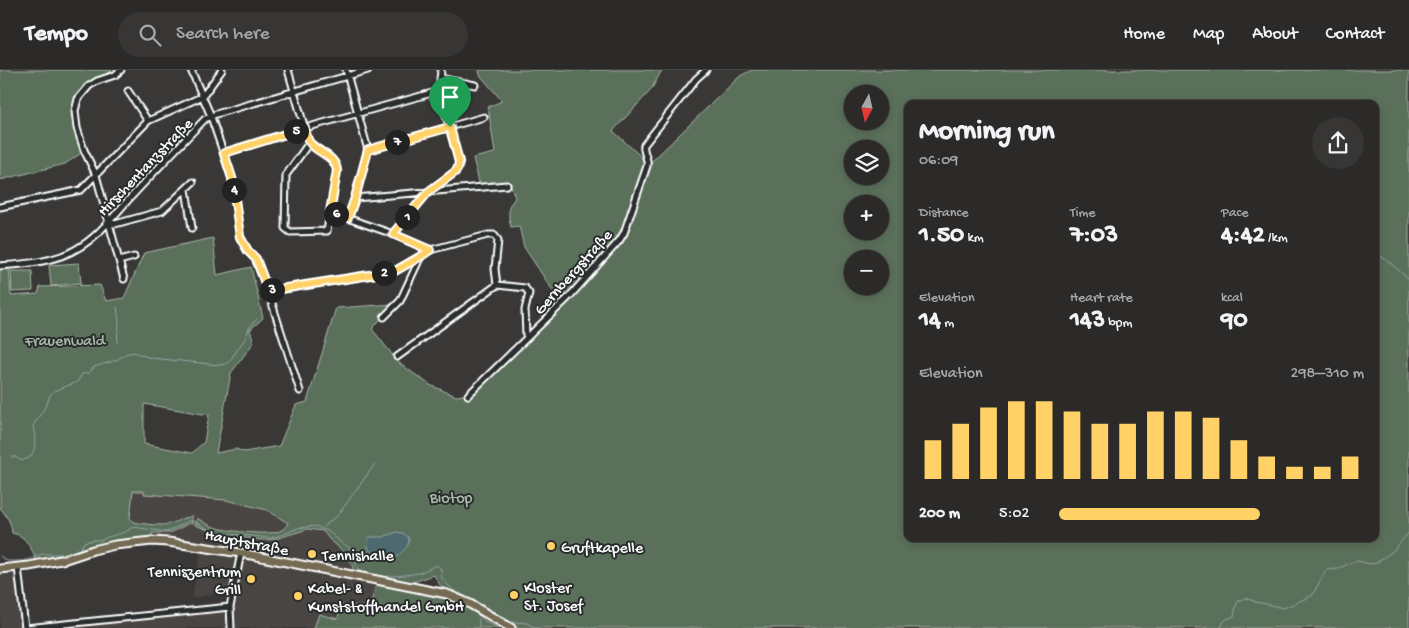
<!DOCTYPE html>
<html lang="en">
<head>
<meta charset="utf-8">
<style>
  body { margin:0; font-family:"Gochi Hand",sans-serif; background:#373635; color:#f1f3f6; height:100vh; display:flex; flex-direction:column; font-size:19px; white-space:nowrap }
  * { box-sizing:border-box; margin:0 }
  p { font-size:16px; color:#a6a7a8 }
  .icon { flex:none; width:28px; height:28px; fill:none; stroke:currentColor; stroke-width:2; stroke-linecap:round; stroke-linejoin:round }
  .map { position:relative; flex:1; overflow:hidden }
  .drawer { position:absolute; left:904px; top:30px; width:475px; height:442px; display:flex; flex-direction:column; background:#2b2a29; border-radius:10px; box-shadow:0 2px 8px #0003,0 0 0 1px #474646 }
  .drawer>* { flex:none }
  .needle { width:32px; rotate:188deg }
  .controls { position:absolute; left:844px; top:15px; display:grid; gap:10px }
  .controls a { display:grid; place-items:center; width:45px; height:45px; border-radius:50%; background:#2b2a29; box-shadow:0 2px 8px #0003,0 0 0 1px #474646; font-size:25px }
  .pin { position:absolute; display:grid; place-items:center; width:42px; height:42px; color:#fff; margin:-51px -21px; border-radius:50% 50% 50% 0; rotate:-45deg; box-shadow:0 0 5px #0007 }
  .pin .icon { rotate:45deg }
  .km { position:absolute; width:25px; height:25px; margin:-12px; border-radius:50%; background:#222; color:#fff; font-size:14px; line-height:25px; text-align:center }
  .round { display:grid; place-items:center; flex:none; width:52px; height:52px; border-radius:26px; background:#373635 }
  .summary { display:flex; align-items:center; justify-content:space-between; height:85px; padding:0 15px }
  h1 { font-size:28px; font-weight:700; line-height:38px }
  .metrics { display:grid; grid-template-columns:repeat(3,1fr); gap:8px; height:85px; padding:5px 15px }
  .metrics div { display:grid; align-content:center }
  .metrics b { font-size:25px; font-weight:700 }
  .metrics small { font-size:14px; font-weight:400 }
  .metrics p { font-size:14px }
  .chart { height:140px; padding:10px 15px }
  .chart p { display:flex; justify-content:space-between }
  .chart svg { width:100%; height:90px; margin-top:5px; stroke:#ffd166; stroke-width:6 }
  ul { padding:0 15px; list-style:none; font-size:16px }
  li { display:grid; grid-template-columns:80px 60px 1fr; align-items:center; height:38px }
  li i { height:12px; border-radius:6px; background:#ffd166 }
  header { display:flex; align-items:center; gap:30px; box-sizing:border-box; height:70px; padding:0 25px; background:#2b2a29; border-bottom:1px solid #474646 }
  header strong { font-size:24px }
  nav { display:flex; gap:28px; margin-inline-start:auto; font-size:18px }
  .search { width:350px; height:45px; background:#373635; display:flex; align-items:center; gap:12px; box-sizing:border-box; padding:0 18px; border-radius:28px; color:#a6a7a8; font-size:19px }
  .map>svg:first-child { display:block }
  .built { fill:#4a4542 }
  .green { fill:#5a6f5a; stroke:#acb7ac; fill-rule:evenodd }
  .water { fill:#4d6b70; stroke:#94a6a9 }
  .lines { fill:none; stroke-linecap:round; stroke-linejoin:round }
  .stream { stroke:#94a6a9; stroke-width:1 }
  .minor-casing { stroke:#fff; stroke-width:9 }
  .major-casing { stroke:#fff; stroke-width:11 }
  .minor { stroke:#2a2d2e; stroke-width:5 }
  .major { stroke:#756b52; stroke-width:7 }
  .route-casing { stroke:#fff; stroke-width:10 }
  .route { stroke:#ffd166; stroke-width:6 }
  .poi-dot { fill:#ffd166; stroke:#2a2d2e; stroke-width:2 }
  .labels { text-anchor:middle; stroke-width:4; stroke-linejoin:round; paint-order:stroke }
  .street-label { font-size:16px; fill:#fff; stroke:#2a2d2e }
  .park-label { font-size:16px; fill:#acb7ac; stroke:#2a2d2e }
  .poi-label { font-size:16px; fill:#fff; stroke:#2a2d2e; text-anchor:start }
</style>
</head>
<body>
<header>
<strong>Tempo</strong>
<div class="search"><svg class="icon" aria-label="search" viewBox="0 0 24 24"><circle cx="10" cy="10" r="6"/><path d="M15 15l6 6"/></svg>Search here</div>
<nav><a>Home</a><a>Map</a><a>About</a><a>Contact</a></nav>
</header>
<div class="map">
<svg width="1409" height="558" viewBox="0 0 1409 558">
  <rect width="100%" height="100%" fill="#393837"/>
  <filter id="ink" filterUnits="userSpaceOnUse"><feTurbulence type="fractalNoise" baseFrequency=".02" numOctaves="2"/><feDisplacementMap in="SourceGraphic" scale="10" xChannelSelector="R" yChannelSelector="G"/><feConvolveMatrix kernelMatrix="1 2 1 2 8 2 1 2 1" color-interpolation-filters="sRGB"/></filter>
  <g filter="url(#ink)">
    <path class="built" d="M133 421H144V424L226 430 267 440 288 453 285 458 277 462H251L223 459 212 457 197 448 195 455 221 465 263 470 275 469 308 459 323 461 329 469 349 486 356 508 377 512 370 537 341 535 338 549 319 544 314 558H279L272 557 269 558H0V505L17 503 22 557 228 535 230 521 192 528 201 480 184 478 151 477V463H170L190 453 192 445 191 447 177 449 172 453 155 455 133 452 130 448Z"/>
    <path class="green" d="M0 0H111L113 3 91 12 78 28 74 39 83 82 65 94 0 110Z
      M479 0H662L651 20 613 61 649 94 740 6 752 0H1409V558H503L493 547 445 523 434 505 407 514 356 508 349 486 329 469 323 461 308 459 275 469 263 470 221 465 195 455 197 448C202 451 208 455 214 457 226 461 264 465 276 462 282 461 285 458 288 453L267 440 226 430 144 424V421H133L130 448 133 452C145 454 161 457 173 453 179 450 184 447 191 447L192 445V454L190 453 170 463H152L151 468 66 487 37 492C34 484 28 470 20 466 18 464 14 464 12 463 11 452 7 446 0 438V199L9 198 11 226 38 224 40 217 100 215 106 231 124 228 144 183 213 168 217 205 251 197 263 248 250 260 254 272 231 303 216 383 236 379 244 382 279 376 296 335 307 332 336 238 394 234 372 259 399 293 430 315 456 326 470 324 561 233 524 177 519 156 511 157 509 148V136L515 128 510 112 501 114 480 116 473 88 495 83 488 37 502 31 480 5ZM852 24H880V51H852ZM908 34H1375V469H908ZM852 79H880V106H852ZM852 134H880V161H852ZM852 189H880V216H852ZM144 334 209 345 204 372 192 383 144 374Z
      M79 193 81 213 51 216 49 195Z
      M11 201H32L33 221 12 222Z
      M376 514 444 528 463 536 477 544 485 551 499 558H314L319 544 338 549 340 535 370 537Z"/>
    <path class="water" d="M397 462 403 463 409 468C409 475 406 478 402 482 399 485 396 488 392 489 380 492 362 480 369 467H383Z"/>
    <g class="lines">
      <path class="stream" d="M1375 182 1394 196 1409 210
        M117 273 119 253 117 237
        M12 387H16L21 391C24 390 26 389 29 388 37 382 35 365 33 356L47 334 50 325 54 321 77 312 82 304 89 303 94 297 117 290 126 284 133 282 151 288 220 295 226 294 231 289 246 267 249 258 257 249
        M323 457 338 445 375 394
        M0 486 7 491H24L42 484H67L80 479 84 472 93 470H102C110 464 122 466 133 457L167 462 191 450 214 462 221 463 271 468 284 464 298 458 315 456 328 461 342 473 354 481C355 486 355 495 358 499 367 511 407 505 419 503 425 501 431 497 437 495L441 499 442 509 453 520 477 532 511 552 527 553 536 558
        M1312 526 1326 500 1338 499 1350 493 1358 491 1370 494 1376 493 1394 480 1409 462
        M479 558V549
        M1221 558C1224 548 1226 550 1234 546L1236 536 1238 531 1243 529 1246 528 1256 532 1284 538 1311 526"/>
      <g class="minor-casing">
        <path id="minor" d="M121 0 115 5 97 11 89 16 78 29 75 41 77 58 84 80 96 105 124 209
          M191 0 210 44 232 108 240 167 248 181 256 189 268 221 300 321
          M288 0 309 73 286 105 285 158 290 162 327 161 337 101C336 88 319 80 309 73
          M346 0 368 80 355 128 348 148
          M440 8 475 15
          M128 21 148 51
          M368 80 484 47
          M224 83 305 58 439 21
          M186 119 192 158
          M355 128 507 115
          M0 137 81 120 148 51 203 26 222 0
          M330 142 393 164 430 180 488 165H494L498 170 495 199 497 215 525 218 529 223 525 240 526 265 528 267
          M108 152 115 154 162 141 193 112
          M393 164 428 122 455 102 458 97 459 92 439 21 441 0
          M119 191 134 187
          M0 196C26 194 56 192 78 178 98 167 115 144 131 127 155 101 180 75 205 49L216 44 368 0
          M268 221 395 201 430 180
          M384 247 400 231 420 188
          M397 287 497 215
          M468 325 569 227 619 171 624 163 647 96C649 88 642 82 644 75L696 9 706 0
          M18 497 25 558
          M26 558 230 537
          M231 558 230 537 241 483"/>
      </g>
      <g class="major-casing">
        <path id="major" d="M0 499 29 496 66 489 93 480 115 475 152 471 168 472 241 483 447 524 470 534 511 558"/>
      </g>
      <use href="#minor" class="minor"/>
      <use href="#major" class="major"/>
    </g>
  </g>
  <g class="lines" filter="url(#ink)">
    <g class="route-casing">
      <path id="route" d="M450 57 459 92 458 98 455 102 428 122 393 164 430 180 420 187 395 201 268 221 256 189 248 181 240 167 232 108 224 83 305 58C306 63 307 70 310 73 319 84 336 86 337 101L330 142 348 148 355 128 368 80Z"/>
    </g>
    <use href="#route" class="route"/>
  </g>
  <g class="poi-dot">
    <circle cx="551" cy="476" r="5"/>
    <circle cx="312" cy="484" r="5"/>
    <circle cx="251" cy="509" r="5"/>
    <circle cx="514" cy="525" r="5"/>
    <circle cx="298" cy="526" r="5"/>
  </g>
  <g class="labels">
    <g class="street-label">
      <text transform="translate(144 96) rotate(-46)" y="6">Hirschentanzstraße</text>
      <text transform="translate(572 201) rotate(-48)" y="6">Gernbergstraße</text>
      <text transform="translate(247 471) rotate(11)" y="6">Hauptstraße</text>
    </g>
    <g class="park-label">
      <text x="65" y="275">Frauenwald</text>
      <text x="451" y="432">Biotop</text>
    </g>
    <g class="poi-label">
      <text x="561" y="482">Gruftkapelle</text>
      <text x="322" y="490">Tennishalle</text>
      <text x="241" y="506" text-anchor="end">Tenniszentrum<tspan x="241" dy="18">Grill</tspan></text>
      <text x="524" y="522">Kloster<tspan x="524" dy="18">St. Josef</tspan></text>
      <text x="308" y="523">Kabel- &amp;<tspan x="308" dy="18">Kunststoffhandel GmbH</tspan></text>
    </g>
  </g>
</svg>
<div class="controls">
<a><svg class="needle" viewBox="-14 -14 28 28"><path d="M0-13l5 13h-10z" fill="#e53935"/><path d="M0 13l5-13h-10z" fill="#a6a7a8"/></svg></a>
<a><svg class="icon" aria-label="layers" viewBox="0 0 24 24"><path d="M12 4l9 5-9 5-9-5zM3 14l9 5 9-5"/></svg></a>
<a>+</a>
<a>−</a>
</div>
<div class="pin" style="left:450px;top:57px;background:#1e9e55"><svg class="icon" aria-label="arrive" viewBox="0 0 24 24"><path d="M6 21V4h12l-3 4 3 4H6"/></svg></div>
<b class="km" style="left:407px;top:147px">1</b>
<b class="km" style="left:384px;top:203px">2</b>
<b class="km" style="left:272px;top:220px">3</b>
<b class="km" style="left:234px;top:120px">4</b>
<b class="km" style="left:296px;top:61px">5</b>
<b class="km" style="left:336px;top:144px">6</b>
<b class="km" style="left:397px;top:72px">7</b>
<section class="drawer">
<div class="summary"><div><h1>Morning run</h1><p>06:09</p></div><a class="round"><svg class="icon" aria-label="share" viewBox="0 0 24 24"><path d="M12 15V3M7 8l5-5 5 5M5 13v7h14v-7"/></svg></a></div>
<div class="metrics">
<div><p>Distance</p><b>1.50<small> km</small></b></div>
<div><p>Time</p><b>7:03</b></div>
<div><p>Pace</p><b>4:42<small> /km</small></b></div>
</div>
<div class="metrics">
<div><p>Elevation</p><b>14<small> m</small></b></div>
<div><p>Heart rate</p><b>143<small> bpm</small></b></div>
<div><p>kcal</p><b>90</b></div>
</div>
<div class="chart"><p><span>Elevation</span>298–310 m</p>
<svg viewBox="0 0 160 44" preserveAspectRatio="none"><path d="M5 44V25M15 44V17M25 44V9M35 44V6M45 44V6M55 44V11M65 44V17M75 44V17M85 44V11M95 44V11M105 44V14M115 44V25M125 44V33M135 44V38M145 44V38M155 44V33"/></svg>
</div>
<ul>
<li><b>200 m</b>5:02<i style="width:66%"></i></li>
</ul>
</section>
</div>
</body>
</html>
